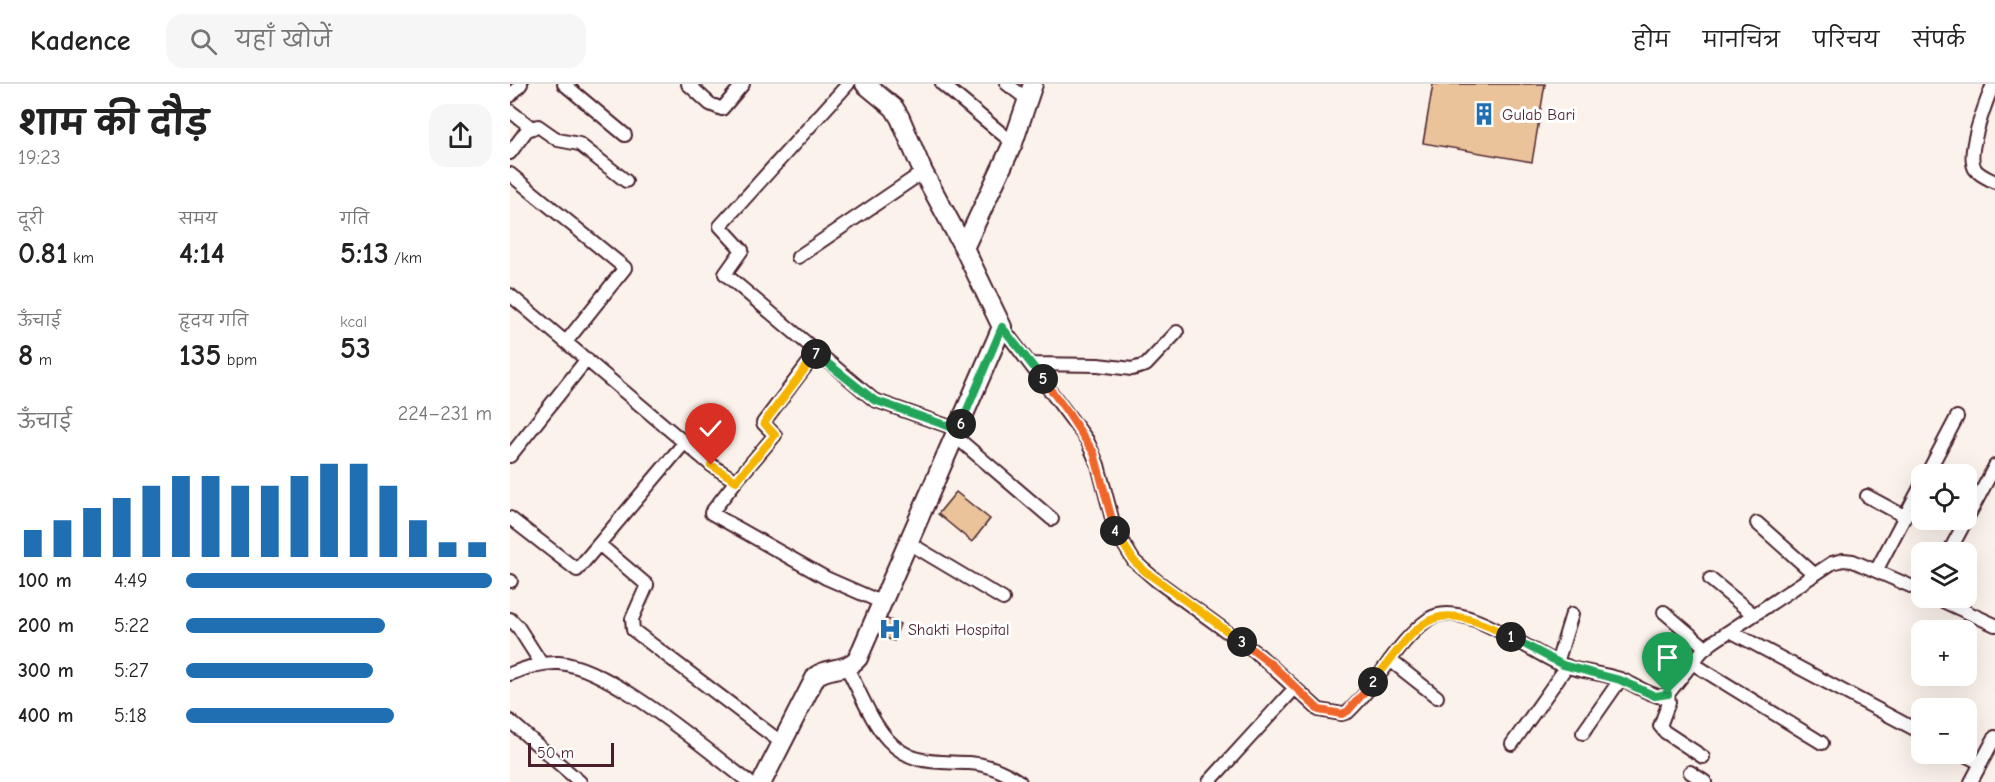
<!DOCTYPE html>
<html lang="hi">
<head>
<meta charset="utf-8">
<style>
  body { margin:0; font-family:"Comic Neue","Playpen Sans Deva",sans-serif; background:#f6f6f6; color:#222; height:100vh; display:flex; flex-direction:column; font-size:22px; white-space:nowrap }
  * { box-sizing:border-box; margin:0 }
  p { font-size:20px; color:#767676 }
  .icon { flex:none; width:33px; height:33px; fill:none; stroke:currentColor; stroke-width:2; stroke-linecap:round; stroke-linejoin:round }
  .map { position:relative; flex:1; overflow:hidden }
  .sheet { display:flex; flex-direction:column; background:#fff; width:510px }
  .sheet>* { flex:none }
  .buttons { position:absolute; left:1401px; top:380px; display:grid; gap:12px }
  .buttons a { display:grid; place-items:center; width:66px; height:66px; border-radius:12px; background:#fff; box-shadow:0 6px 24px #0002; font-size:30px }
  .scale { position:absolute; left:18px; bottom:15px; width:86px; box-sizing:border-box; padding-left:6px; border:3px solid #4a1f2b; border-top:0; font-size:16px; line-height:21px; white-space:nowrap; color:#4a1f2b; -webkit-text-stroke:4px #fff; paint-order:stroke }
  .pin { position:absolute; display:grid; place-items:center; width:51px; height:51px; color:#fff; margin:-62px -26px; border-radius:50% 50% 50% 0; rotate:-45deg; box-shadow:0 0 6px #0007 }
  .pin .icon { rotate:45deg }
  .km { position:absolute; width:30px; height:30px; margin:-15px; border-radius:50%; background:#222; color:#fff; font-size:16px; line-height:30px; text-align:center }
  .round { display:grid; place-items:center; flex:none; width:63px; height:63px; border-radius:18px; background:#f6f6f6 }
  .overview { display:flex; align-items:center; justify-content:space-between; height:102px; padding:0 18px }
  h1 { font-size:33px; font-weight:700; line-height:45px }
  .metrics { display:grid; grid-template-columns:repeat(3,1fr); gap:9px; height:102px; padding:6px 18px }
  .metrics div { display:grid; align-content:center }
  .metrics b { font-size:30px; font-weight:700 }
  .metrics small { font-size:16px; font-weight:400 }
  .metrics p { font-size:16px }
  .chart { height:168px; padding:12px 18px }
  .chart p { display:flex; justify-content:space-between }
  .chart svg { width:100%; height:108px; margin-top:6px; stroke:#1f6fb2; stroke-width:6 }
  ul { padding:0 18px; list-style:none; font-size:20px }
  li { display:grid; grid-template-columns:96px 72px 1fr; align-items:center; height:45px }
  li i { height:15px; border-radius:8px; background:#1f6fb2 }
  header { display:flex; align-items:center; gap:36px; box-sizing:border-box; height:84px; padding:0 30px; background:#fff; border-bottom:2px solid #e0e0e0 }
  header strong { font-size:28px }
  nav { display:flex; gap:33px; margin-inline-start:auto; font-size:21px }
  .search { width:420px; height:54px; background:#f6f6f6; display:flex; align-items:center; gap:15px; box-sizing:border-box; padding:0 21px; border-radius:18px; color:#767676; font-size:22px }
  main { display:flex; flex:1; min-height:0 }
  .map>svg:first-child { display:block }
  .building { fill:#eac39a; stroke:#4a1f2b; stroke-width:1.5 }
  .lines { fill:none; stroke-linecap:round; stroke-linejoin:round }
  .street-casing { stroke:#4a1f2b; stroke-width:16 }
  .secondary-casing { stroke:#4a1f2b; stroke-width:22 }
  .street { stroke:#fff; stroke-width:12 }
  .secondary { stroke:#fff; stroke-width:18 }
  .split-1-casing { stroke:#fff; stroke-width:12 }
  .split-2-casing { stroke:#fff; stroke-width:12 }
  .split-3-casing { stroke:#fff; stroke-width:12 }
  .split-4-casing { stroke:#fff; stroke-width:12 }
  .split-5-casing { stroke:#fff; stroke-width:12 }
  .split-6-casing { stroke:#fff; stroke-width:12 }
  .split-7-casing { stroke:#fff; stroke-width:12 }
  .split-8-casing { stroke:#fff; stroke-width:12 }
  .split-1 { stroke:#22a559; stroke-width:8 }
  .split-2 { stroke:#f5b400; stroke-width:8 }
  .split-3 { stroke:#f0652b; stroke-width:8 }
  .split-4 { stroke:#f5b400; stroke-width:8 }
  .split-5 { stroke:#f0652b; stroke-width:8 }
  .split-6 { stroke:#22a559; stroke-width:8 }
  .split-7 { stroke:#22a559; stroke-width:8 }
  .split-8 { stroke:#f5b400; stroke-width:8 }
  .labels { text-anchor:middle; stroke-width:6; stroke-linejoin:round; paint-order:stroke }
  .poi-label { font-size:16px; fill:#4a1f2b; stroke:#fff; text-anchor:start }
</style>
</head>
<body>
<header>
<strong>Kadence</strong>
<div class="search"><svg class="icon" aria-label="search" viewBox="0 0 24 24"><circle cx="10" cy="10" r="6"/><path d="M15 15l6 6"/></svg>यहाँ खोजें</div>
<nav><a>होम</a><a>मानचित्र</a><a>परिचय</a><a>संपर्क</a></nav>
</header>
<main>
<section class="sheet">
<div class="overview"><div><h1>शाम की दौड़</h1><p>19:23</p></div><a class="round"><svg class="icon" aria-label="share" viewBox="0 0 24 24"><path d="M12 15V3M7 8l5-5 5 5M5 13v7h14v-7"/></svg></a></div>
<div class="metrics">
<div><p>दूरी</p><b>0.81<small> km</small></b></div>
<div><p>समय</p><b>4:14</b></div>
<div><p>गति</p><b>5:13<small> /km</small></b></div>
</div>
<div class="metrics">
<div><p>ऊँचाई</p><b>8<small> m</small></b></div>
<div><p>हृदय गति</p><b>135<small> bpm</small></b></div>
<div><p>kcal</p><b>53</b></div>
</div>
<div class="chart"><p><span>ऊँचाई</span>224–231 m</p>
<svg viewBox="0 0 160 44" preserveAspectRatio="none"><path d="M5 44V33M15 44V29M25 44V24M35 44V20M45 44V15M55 44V11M65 44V11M75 44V15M85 44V15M95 44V11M105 44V6M115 44V6M125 44V15M135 44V29M145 44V38M155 44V38"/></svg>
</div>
<ul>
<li><b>100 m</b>4:49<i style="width:100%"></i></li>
<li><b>200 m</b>5:22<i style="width:65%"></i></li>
<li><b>300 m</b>5:27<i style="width:61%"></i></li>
<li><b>400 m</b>5:18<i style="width:68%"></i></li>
</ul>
</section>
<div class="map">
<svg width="1485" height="698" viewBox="0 0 1485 698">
  <rect width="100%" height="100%" fill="#fbf3eb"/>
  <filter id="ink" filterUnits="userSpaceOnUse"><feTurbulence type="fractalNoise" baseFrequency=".0167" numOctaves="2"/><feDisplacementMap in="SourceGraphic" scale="12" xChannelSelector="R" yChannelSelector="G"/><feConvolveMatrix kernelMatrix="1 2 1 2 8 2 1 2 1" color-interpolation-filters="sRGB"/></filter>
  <g filter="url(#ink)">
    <path class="building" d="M923 0H1035L1022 78 913 59Z
      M446 408 480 435 462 458 428 430Z
      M377 535 390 540 384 557 370 552Z"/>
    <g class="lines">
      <g class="street-casing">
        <path id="street" d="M54 0 115 51
          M178 0 200 20 212 25 233 0
          M338 0 210 142 232 166 215 190 364 316 449 346
          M432 0 503 59
          M497 0 518 16
          M1483 0C1477 17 1455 68 1465 85 1469 91 1479 95 1485 98
          M0 12 11 0
          M0 27 22 44
          M0 69 17 46 28 42 48 56 69 60 116 97
          M0 90 115 184 56 258
          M288 173 413 88
          M0 211 201 381 226 397 201 429 316 494 373 519
          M492 243 577 356 588 381 605 446 624 477 647 497 749 571 809 626 832 630 838 628C868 601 885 559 919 535 951 513 1021 569 1052 581 1071 588 1091 589 1110 595 1124 600 1137 610 1152 613L1158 610 1192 567 1203 558 1322 479 1333 476 1343 477 1412 507
          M521 280 588 281 622 285 636 281 667 248
          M446 353 542 435
          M0 372 77 275
          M1417 390 1447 333
          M226 397 265 351 253 339 306 269
          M1357 412 1394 432
          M0 434 67 486 175 358
          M1247 439 1304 490
          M399 459 493 515
          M90 461 137 501 122 535 123 546 272 659
          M1439 468 1485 382
          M1366 487 1412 400
          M1200 495 1244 531
          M0 497H1
          M1424 513 1485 541
          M1154 528 1196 564
          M0 535 8 543 31 579
          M1220 547 1412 649
          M880 576 927 613
          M1047 579 1062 530
          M1182 579 1312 659
          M337 584C350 607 360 636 378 656 402 682 427 677 459 679 477 680 495 688 510 698
          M0 590C16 584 31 578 49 579 101 583 196 666 239 698
          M1158 610 1159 618 1150 642 1155 648 1193 673
          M0 637 70 698
          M1073 649 1110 596
          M1002 660 1057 582
          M1451 669 1470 679
          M1180 688 1195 698
          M699 698 785 604
          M1461 698 1485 653"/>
      </g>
      <g class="secondary-casing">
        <path id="secondary" d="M355 0 384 24 390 34 413 88 454 164
          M252 698 306 592C320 582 336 588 348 574L492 243 454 164 503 59 523 0"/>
      </g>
      <use href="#street" class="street"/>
      <use href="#secondary" class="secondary"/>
    </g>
  </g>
  <g class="lines" filter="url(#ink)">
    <g class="split-1-casing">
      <path id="split-1" d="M1001 553 1053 581 1110 596 1145 612 1158 610"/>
    </g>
    <g class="split-2-casing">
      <path id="split-2" d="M863 598C913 534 920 512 1001 553"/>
    </g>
    <g class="split-3-casing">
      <path id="split-3" d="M732 558 762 581 809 626 832 630 838 627 863 598"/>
    </g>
    <g class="split-4-casing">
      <path id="split-4" d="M605 447 624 477 636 488 732 558"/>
    </g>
    <g class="split-5-casing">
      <path id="split-5" d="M533 295 558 329 584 369 605 447"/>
    </g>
    <g class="split-6-casing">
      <path id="split-6" d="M451 340 492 243 533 295"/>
    </g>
    <g class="split-7-casing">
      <path id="split-7" d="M306 270 364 316 449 346 451 340"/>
    </g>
    <g class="split-8-casing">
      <path id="split-8" d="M201 381 226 397 265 351 254 339 306 270"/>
    </g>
    <use href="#split-1" class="split-1"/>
    <use href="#split-2" class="split-2"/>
    <use href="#split-3" class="split-3"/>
    <use href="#split-4" class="split-4"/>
    <use href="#split-5" class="split-5"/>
    <use href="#split-6" class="split-6"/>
    <use href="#split-7" class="split-7"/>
    <use href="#split-8" class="split-8"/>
  </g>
  <defs>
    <g id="building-bare" transform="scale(1.8)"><path d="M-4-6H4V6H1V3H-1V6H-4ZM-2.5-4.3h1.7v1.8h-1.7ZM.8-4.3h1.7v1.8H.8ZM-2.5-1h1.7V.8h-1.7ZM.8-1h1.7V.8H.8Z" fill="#1f6fb2" stroke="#fff" stroke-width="2.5" paint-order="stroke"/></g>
    <g id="hospital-bare" transform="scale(1.8)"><path d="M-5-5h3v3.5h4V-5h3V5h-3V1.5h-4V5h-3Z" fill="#1f6fb2" stroke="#fff" stroke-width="2.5" paint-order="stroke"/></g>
  </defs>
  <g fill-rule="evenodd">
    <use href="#building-bare" x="974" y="30"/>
    <use href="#hospital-bare" x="380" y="545"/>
  </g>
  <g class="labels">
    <g class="poi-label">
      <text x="992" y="36">Gulab Bari</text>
      <text x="398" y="551">Shakti Hospital</text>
    </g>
  </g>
</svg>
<div class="buttons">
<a><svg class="icon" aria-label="locate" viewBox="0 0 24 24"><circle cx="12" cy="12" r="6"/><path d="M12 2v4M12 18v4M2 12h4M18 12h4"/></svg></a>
<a><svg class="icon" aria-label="layers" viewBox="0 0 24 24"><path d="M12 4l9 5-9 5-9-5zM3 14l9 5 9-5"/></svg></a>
<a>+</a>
<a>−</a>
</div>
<div class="scale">50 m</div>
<div class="pin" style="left:1158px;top:610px;background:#1e9e55"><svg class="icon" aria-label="arrive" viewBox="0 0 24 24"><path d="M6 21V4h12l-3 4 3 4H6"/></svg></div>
<div class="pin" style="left:201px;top:381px;background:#d93025"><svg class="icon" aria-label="check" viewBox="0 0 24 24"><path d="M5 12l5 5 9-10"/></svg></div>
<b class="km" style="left:1001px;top:553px">1</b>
<b class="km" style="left:863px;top:598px">2</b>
<b class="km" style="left:732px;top:558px">3</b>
<b class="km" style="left:605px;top:447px">4</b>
<b class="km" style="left:533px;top:295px">5</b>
<b class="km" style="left:451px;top:340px">6</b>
<b class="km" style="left:306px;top:270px">7</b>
</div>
</main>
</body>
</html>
